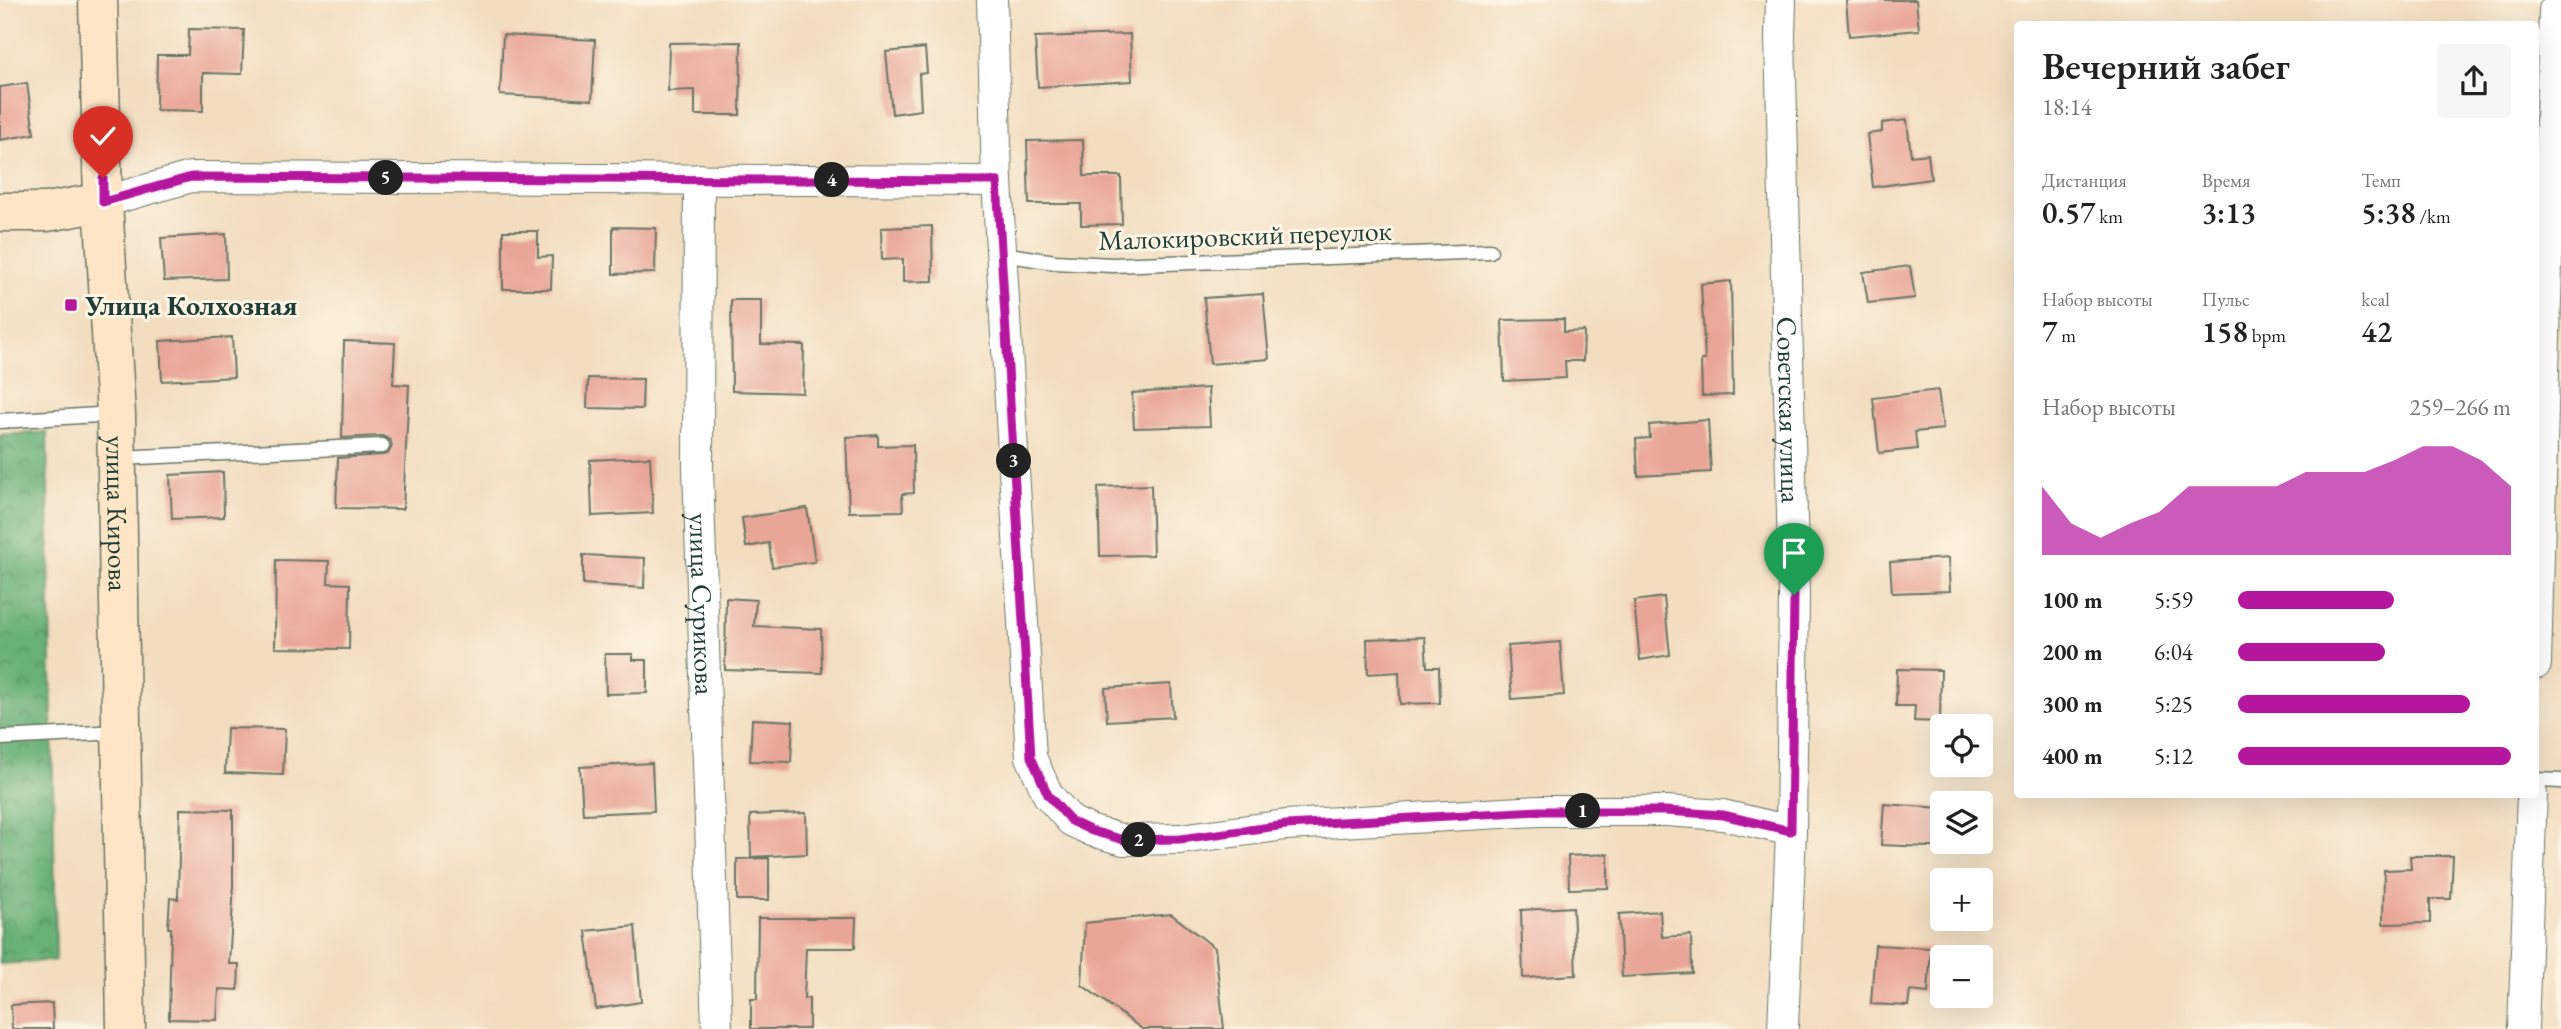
<!DOCTYPE html>
<html lang="ru">
<head>
<meta charset="utf-8">
<style>
  body { margin:0; font-family:"EB Garamond",serif; background:#f6f6f6; color:#222; height:100vh; display:flex; flex-direction:column; font-size:26px; white-space:nowrap }
  * { box-sizing:border-box; margin:0 }
  p { font-size:23px; color:#767676 }
  .icon { flex:none; width:38px; height:38px; fill:none; stroke:currentColor; stroke-width:2; stroke-linecap:round; stroke-linejoin:round }
  .map { position:relative; flex:1; overflow:hidden }
  .details { position:absolute; left:2014px; top:21px; width:525px; height:777px; display:flex; flex-direction:column; background:#fff; border-radius:7px; box-shadow:0 7px 28px #0002 }
  .details>* { flex:none }
  .buttons { position:absolute; left:1930px; top:714px; display:grid; gap:14px }
  .buttons a { display:grid; place-items:center; width:63px; height:63px; border-radius:7px; background:#fff; box-shadow:0 7px 28px #0002; font-size:35px }
  .pin { position:absolute; display:grid; place-items:center; width:60px; height:60px; color:#fff; margin:-72px -30px; border-radius:50% 50% 50% 0; rotate:-45deg; box-shadow:0 0 7px #0007 }
  .pin .icon { rotate:45deg }
  .km { position:absolute; width:35px; height:35px; margin:-18px; border-radius:50%; background:#222; color:#fff; font-size:19px; line-height:35px; text-align:center }
  .round { display:grid; place-items:center; flex:none; width:74px; height:74px; border-radius:7px; background:#f6f6f6 }
  .overview { display:flex; align-items:center; justify-content:space-between; height:119px; padding:0 28px }
  h1 { font-size:38px; font-weight:600; line-height:52px }
  .stats { display:grid; grid-template-columns:repeat(3,1fr); gap:10px; height:119px; padding:7px 28px }
  .stats div { display:grid; align-content:center }
  .stats b { font-size:30px; font-weight:600 }
  .stats small { font-size:19px; font-weight:400 }
  .stats p { font-size:19px }
  .chart { height:196px; padding:14px 28px }
  .chart p { display:flex; justify-content:space-between }
  .chart svg { width:100%; height:126px; margin-top:7px; fill:#b5179e; opacity:.7 }
  ul { padding:0 28px; list-style:none; font-size:23px }
  li { display:grid; grid-template-columns:112px 84px 1fr; align-items:center; height:52px }
  li i { height:18px; border-radius:9px; background:#b5179e }
  .map>svg:first-child { display:block }
  .forest { fill:url(#forest-crowns); stroke:#437655; stroke-width:2 }
  .building { fill:#e9a596 }
  .lines { fill:none; stroke-linecap:round; stroke-linejoin:round }
  .lane-casing { stroke:#697565; stroke-width:17 }
  .street-casing { stroke:#697565; stroke-width:32 }
  .secondary-casing { stroke:#697565; stroke-width:41 }
  .lane { stroke:#fff; stroke-width:14 }
  .street { stroke:#fff; stroke-width:30 }
  .secondary { stroke:#fde5c5; stroke-width:38 }
  .route-casing { stroke:#fff; stroke-width:14 }
  .route { stroke:#b5179e; stroke-width:9 }
  .poi-dot { fill:#b5179e; stroke:#fcf5e5; stroke-width:2.5 }
  .labels { text-anchor:middle; stroke-width:6; stroke-linejoin:round; paint-order:stroke }
  .street-label { font-size:28px; fill:#1f3d34; stroke:#fcf5e5 }
  .poi-label { font-size:28px; font-weight:bold; fill:#1f3d34; stroke:#fcf5e5; text-anchor:start }
</style>
</head>
<body>
<div class="map">
<svg width="2561" height="1029" viewBox="0 0 2561 1029">
  <defs>
    <pattern id="forest-crowns" width="20" height="18" patternUnits="userSpaceOnUse" patternTransform="scale(1.75)"><rect width="20" height="18" fill="#67b076"/><path d="M2 6a3 3 0 1 1 6 0M12 15a3 3 0 1 1 6 0" fill="none" stroke="#549062"/></pattern>
  </defs>
  <rect width="100%" height="100%" fill="#fcf5e5"/>
  <filter id="ink" filterUnits="userSpaceOnUse"><feTurbulence type="fractalNoise" baseFrequency=".0143" numOctaves="2"/><feDisplacementMap in="SourceGraphic" scale="14" xChannelSelector="R" yChannelSelector="G"/><feConvolveMatrix kernelMatrix="1 2 1 2 8 2 1 2 1" color-interpolation-filters="sRGB"/></filter>
  <filter id="wash" filterUnits="userSpaceOnUse"><feTurbulence type="fractalNoise" baseFrequency=".00686" numOctaves="4" result="noise"/><feDisplacementMap in="SourceGraphic" scale="28" xChannelSelector="R" yChannelSelector="G"/><feGaussianBlur stdDeviation="1.57" result="paint"/><feColorMatrix in="noise" values="0 0 0 0 0 0 0 0 0 0 0 0 0 0 0 0 0 1.4 0 .05"/><feComposite in="paint" operator="in"/></filter>
  <g filter="url(#wash)">
    <rect width="100%" height="100%" fill="#f2ddbf"/>
    <path class="forest" d="M47 432 56 960 0 964V435Z"/>
    <g id="blocks">
      <path class="building" d="M1846 0H1916L1919 30 1849 36Z
        M189 29 244 30 242 74 203 73V111L156 110 157 55H188Z
        M1130 34 1132 81 1038 87 1035 37Z
        M503 35 595 40 592 100 500 95Z
        M741 42 740 115H695V90L668 91 669 43Z
        M925 48 927 73 919 74 921 110 892 114 886 52Z
        M27 83 34 134 0 140V87Z
        M1907 120 1911 156 1928 154 1931 179 1873 187 1867 134 1882 132V123Z
        M1083 140 1084 176H1121L1122 224 1081 225V204H1029L1027 141Z
        M932 226 933 281 903 282V259L882 260 881 228Z
        M613 227 656 228 655 273 613 274Z
        M503 231H538V257L552 256 551 289H503Z
        M226 234 227 279 164 281 161 238Z
        M1910 266 1915 298 1868 303 1863 272Z
        M1731 281 1733 395 1702 396 1701 360H1705L1701 284Z
        M1263 294 1269 359 1210 364 1204 298Z
        M731 300H761V344L804 345 803 393 732 391Z
        M1564 319V332L1584 331 1583 361H1565L1566 378 1504 381 1502 320Z
        M232 337 234 377 162 381 160 341Z
        M344 341 395 343 393 384 409 385 403 509 336 508 338 458 383 455 388 454 392 446 390 440 382 436 342 438Z
        M588 378 643 379 642 409 587 408Z
        M1208 388 1210 426 1134 428 1132 393Z
        M1938 390 1943 429 1915 432 1917 449 1879 453 1873 398Z
        M1708 420 1711 472 1638 476 1636 439 1650 438 1649 425Z
        M878 435V446L913 445 914 493 902 494 903 511 849 512 846 437Z
        M650 457 653 513 592 516 590 460Z
        M223 472 224 517 172 519 170 475Z
        M1151 485 1153 555 1100 556 1098 487Z
        M807 508 815 562 772 567 769 543 746 547 742 518Z
        M583 555 645 558 644 588 583 584Z
        M1948 558 1950 591 1892 593 1890 562Z
        M276 560 329 561 328 583 350 584 349 649 275 648Z
        M1664 597 1670 655 1640 660 1634 601Z
        M726 598 756 600 754 626 821 629 822 673 725 670Z
        M1425 637 1427 667H1439L1440 703 1400 704 1399 672 1368 674 1367 639Z
        M1560 642 1564 695 1512 699 1508 646Z
        M605 654H633V660H647V693L606 694Z
        M1897 669 1941 670 1940 722 1914 721 1915 706H1896Z
        M1171 684 1173 717 1107 721 1105 688Z
        M752 719 793 721 791 762 750 761Z
        M227 728 285 729 283 775 225 773Z
        M652 763 654 811 583 814 580 767Z
        M1884 804 1942 808V842H1979L1978 849 1881 845Z
        M180 809 233 810V902L229 964H239L238 990 219 989 217 1020 169 1019 171 928H168L170 898 178 899Z
        M806 813 807 854 751 857 750 815Z
        M1608 854V888L1569 889 1568 856Z
        M2410 856H2453L2451 899H2430V923L2383 924 2384 870 2411 869Z
        M769 858V900H737V859Z
        M1573 907 1576 975 1523 978 1521 910Z
        M1660 911 1662 937 1691 935 1692 973 1622 977 1619 914Z
        M1171 914 1215 948 1224 1029H1142L1082 985 1085 923Z
        M758 918H856L855 948H806L804 999 809 998V1029H751V999H757Z
        M635 926 641 1002 596 1009 586 931Z
        M1875 945 1931 948 1928 993 1910 991 1908 1006 1871 1004Z
        M52 1003 53 1029H12L11 1005Z"/>
    </g>
  </g>
  <g filter="url(#ink)">
    <use href="#blocks" fill-opacity="0" stroke="#697565" stroke-width="2"/>
    <g class="lines">
      <g class="lane-casing">
        <path id="lane" d="M1002 254 1055 262 1112 265 1490 251
          M0 421 114 414
          M118 458 382 446
          M0 738 120 732
          M2536 780 2561 781"/>
      </g>
      <g class="street-casing">
        <g id="street">
          <path d="M992 0 997 181 1031 757 1048 795 1071 821 1092 831 1124 840 1180 839 1286 825 1539 811H1666L1723 815 1791 831"/>
          <path id="s1" d="M1781 0 1780 37 1794 595 1791 831 1783 1029"/>
          <path id="s2" d="M699 179 698 469 717 1029"/>
          <path d="M103 202 191 177 997 181"/>
          <path d="M2536 664 2554 10H2561"/>
          <path d="M2523 1029 2532 794"/>
        </g>
      </g>
      <g class="secondary-casing">
        <g id="secondary">
          <path id="s3" d="M98 0 103 202 116 414 126 1029"/>
          <path d="M0 212H47L103 202"/>
        </g>
      </g>
      <use href="#lane" class="lane"/>
      <use href="#street" class="street"/>
      <use href="#secondary" class="secondary"/>
    </g>
  </g>
  <g class="lines" filter="url(#ink)">
    <g class="route-casing">
      <path id="route" d="M103 178V202L191 177 997 181 1031 757 1048 795 1071 821 1092 831 1124 840 1180 839 1286 825 1539 811H1666L1723 815 1791 831 1794 595"/>
    </g>
    <use href="#route" class="route"/>
  </g>
  <rect class="poi-dot" x="64" y="298" width="14" height="14" rx="3.5"/>
  <g class="labels">
    <g class="street-label">
      <text transform="translate(1245 235) rotate(-2)" y="10">Малокировский переулок</text>
      <text dy="10" stroke="none"><textPath href="#s1" startOffset="410">Советская улица</textPath></text>
      <text dy="10" stroke="none"><textPath href="#s3" startOffset="514">улица Кирова</textPath></text>
      <text dy="10" stroke="none"><textPath href="#s2" startOffset="425">улица Сурикова</textPath></text>
    </g>
    <g class="poi-label">
      <text x="85" y="315">Улица Колхозная</text>
    </g>
  </g>
</svg>
<div class="buttons">
<a><svg class="icon" aria-label="locate" viewBox="0 0 24 24"><circle cx="12" cy="12" r="6"/><path d="M12 2v4M12 18v4M2 12h4M18 12h4"/></svg></a>
<a><svg class="icon" aria-label="layers" viewBox="0 0 24 24"><path d="M12 4l9 5-9 5-9-5zM3 14l9 5 9-5"/></svg></a>
<a>+</a>
<a>−</a>
</div>
<div class="pin" style="left:1794px;top:595px;background:#1e9e55"><svg class="icon" aria-label="arrive" viewBox="0 0 24 24"><path d="M6 21V4h12l-3 4 3 4H6"/></svg></div>
<div class="pin" style="left:103px;top:178px;background:#d93025"><svg class="icon" aria-label="check" viewBox="0 0 24 24"><path d="M5 12l5 5 9-10"/></svg></div>
<b class="km" style="left:1583px;top:811px">1</b>
<b class="km" style="left:1139px;top:840px">2</b>
<b class="km" style="left:1014px;top:461px">3</b>
<b class="km" style="left:832px;top:180px">4</b>
<b class="km" style="left:386px;top:178px">5</b>
<section class="details">
<div class="overview"><div><h1>Вечерний забег</h1><p>18:14</p></div><a class="round"><svg class="icon" aria-label="share" viewBox="0 0 24 24"><path d="M12 15V3M7 8l5-5 5 5M5 13v7h14v-7"/></svg></a></div>
<div class="stats">
<div><p>Дистанция</p><b>0.57<small> km</small></b></div>
<div><p>Время</p><b>3:13</b></div>
<div><p>Темп</p><b>5:38<small> /km</small></b></div>
</div>
<div class="stats">
<div><p>Набор высоты</p><b>7<small> m</small></b></div>
<div><p>Пульс</p><b>158<small> bpm</small></b></div>
<div><p>kcal</p><b>42</b></div>
</div>
<div class="chart"><p><span>Набор высоты</span>259–266 m</p>
<svg viewBox="0 0 160 44" preserveAspectRatio="none"><path d="M0 44V20L10 33L20 38L30 33L40 29L50 20L60 20L70 20L80 20L90 15L100 15L110 15L120 11L130 6L140 6L150 11L160 20V44z"/></svg>
</div>
<ul>
<li><b>100 m</b>5:59<i style="width:57%"></i></li>
<li><b>200 m</b>6:04<i style="width:54%"></i></li>
<li><b>300 m</b>5:25<i style="width:85%"></i></li>
<li><b>400 m</b>5:12<i style="width:100%"></i></li>
</ul>
</section>
</div>
</body>
</html>
